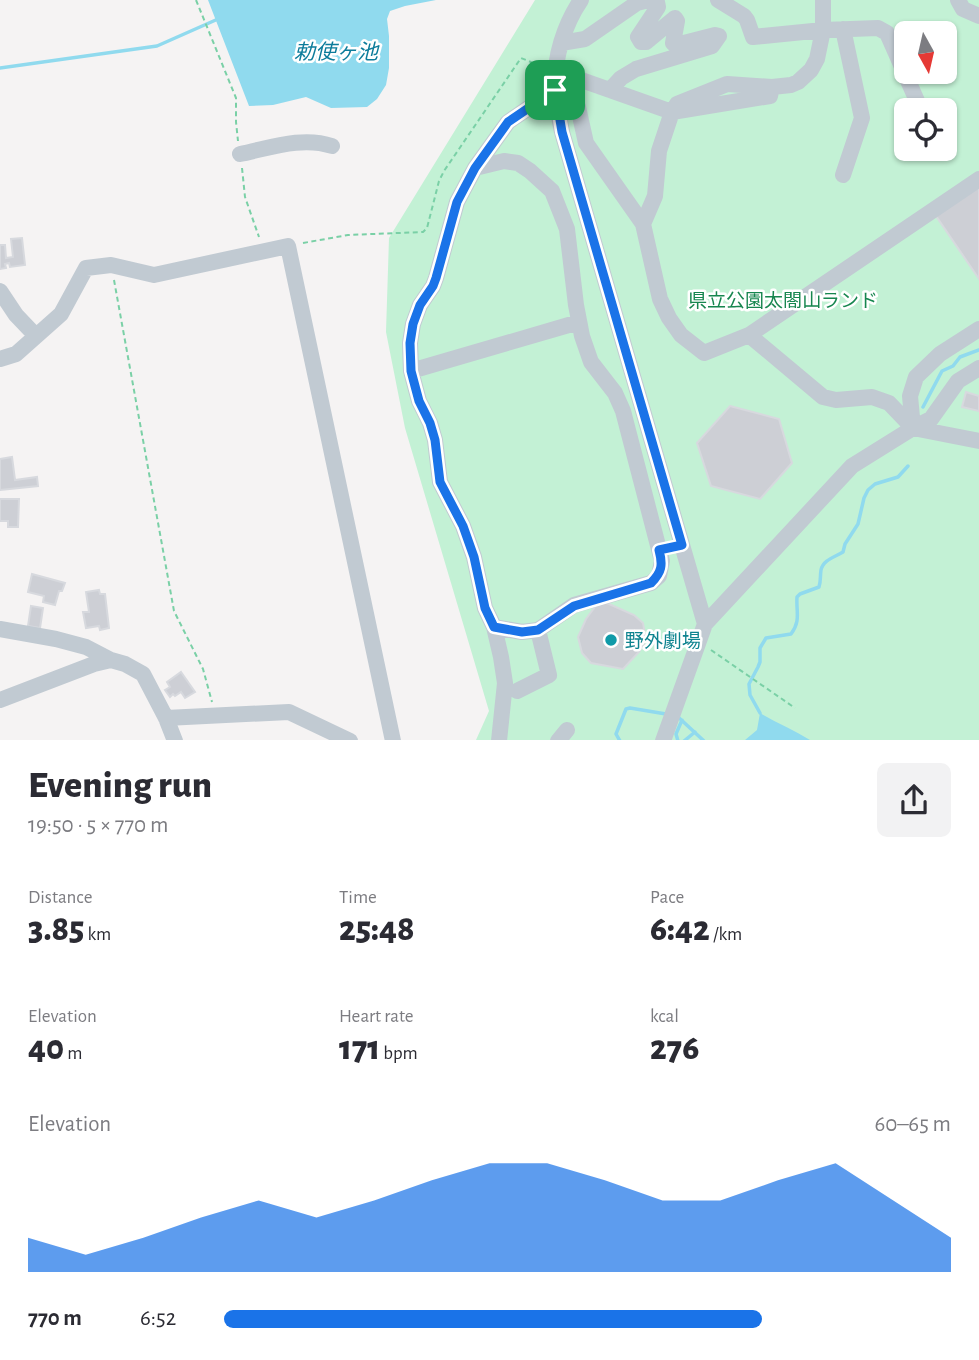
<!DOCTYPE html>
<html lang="en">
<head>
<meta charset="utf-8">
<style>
  body { margin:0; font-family:"Alegreya Sans","Noto Sans JP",sans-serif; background:#f2f2f3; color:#2b2b33; height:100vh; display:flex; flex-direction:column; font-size:26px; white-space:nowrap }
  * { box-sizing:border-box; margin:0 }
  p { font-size:23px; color:#7c7c81 }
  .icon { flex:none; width:38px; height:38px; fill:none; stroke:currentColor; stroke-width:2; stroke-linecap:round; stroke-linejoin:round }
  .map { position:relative; height:740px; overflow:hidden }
  .details { display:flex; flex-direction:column; background:#fff; flex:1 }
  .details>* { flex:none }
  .needle { width:46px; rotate:172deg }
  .tools { position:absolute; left:894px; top:21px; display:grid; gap:14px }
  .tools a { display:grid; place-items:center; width:63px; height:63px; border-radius:10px; background:#fff; box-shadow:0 2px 5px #0004; font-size:35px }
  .pin { position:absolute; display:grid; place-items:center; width:60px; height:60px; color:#fff; margin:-30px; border-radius:14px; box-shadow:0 4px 10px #0006 }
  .round { display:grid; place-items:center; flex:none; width:74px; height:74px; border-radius:10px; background:#f2f2f3 }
  .overview { display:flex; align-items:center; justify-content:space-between; height:119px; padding:0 28px }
  h1 { font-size:38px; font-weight:800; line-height:52px }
  .stats { display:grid; grid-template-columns:repeat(3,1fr); gap:10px; height:119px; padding:7px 28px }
  .stats div { display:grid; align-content:center }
  .stats b { font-size:35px; font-weight:800 }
  .stats small { font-size:19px; font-weight:400 }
  .stats p { font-size:19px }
  .chart { height:196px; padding:14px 28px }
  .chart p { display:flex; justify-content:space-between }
  .chart svg { width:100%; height:126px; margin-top:7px; fill:#1a73e8; opacity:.7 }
  ul { padding:0 28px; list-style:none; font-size:23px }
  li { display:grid; grid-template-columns:112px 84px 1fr; align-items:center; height:52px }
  li i { height:18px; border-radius:9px; background:#1a73e8 }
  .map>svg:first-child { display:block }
  .green { fill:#c3f1d5; fill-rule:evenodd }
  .water { fill:#90daee }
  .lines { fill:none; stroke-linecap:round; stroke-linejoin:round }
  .stream { stroke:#90daee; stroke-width:3.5 }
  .building { fill:#cdcfd5; stroke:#d7d9de; stroke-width:2 }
  .path { stroke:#7ad0a6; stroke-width:2; stroke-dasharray:5 3.5; stroke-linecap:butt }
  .minor { stroke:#c1cad2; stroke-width:16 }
  .route-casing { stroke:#fff; stroke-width:14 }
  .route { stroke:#1a73e8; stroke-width:9 }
  .culture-dot { fill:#0f9aa8; stroke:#fff; stroke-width:2.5 }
  .labels { text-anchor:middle; stroke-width:5; stroke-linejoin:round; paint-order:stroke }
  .park-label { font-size:19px; fill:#17864f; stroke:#fff }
  .culture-label { font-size:19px; fill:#0d838f; stroke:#fff; text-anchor:start }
  .water-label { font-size:21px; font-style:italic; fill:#0c7c9b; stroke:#fff }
</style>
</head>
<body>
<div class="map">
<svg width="979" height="741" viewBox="0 0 979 741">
  <rect width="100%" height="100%" fill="#f5f3f3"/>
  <path class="green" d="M535 0H979V740H476L489 711 405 428 386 332 389 238ZM906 33H945V72H906ZM906 110H945V149H906Z"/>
  <path class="water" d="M208 0H436L405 6 390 11 387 19 389 36V68L386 85 377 99 367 107 331 108 306 97 273 105 249 106Z
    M760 713C777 723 794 730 810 740H745L757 730Z"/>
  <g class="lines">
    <path class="stream" d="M0 68 157 46 218 19
      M923 407 942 371 953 366 960 357 979 350
      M760 713 750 695 749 684 758 667 760 662V648L766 638 791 634C801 621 796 612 797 597L800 594 819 587C821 581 820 576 821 570 823 560 835 557 843 552L845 544 858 524 864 498 868 490 875 484 898 477 908 466
      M677 716 704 741
      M620 741 616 734 626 709 630 708 666 714
      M678 741 676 734 682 720
      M684 741 695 732"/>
  </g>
  <path class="building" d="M979 184V279L934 213Z
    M22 238 25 265 10 267 9 263 5 264 6 268 0 269V245H5L6 258 13 257 11 239Z
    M966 392 979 396V411L962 407Z
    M730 406 779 419 792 463 760 499 711 486 697 443Z
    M12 457 15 480 37 477 38 486 0 490V459Z
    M0 499H19L18 527H8V521H0Z
    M32 574 65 583 62 591H59L55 605 43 602 44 596 28 592Z
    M99 590 100 594H105L109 628 100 630 99 626 86 628 83 612H89L86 592Z
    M600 600 634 615 643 623 646 640 639 652 623 669 591 663 582 653 578 637 586 619Z
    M31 606 43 608 40 628 28 626Z
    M181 672 195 692 185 698 181 692 175 696 173 694 170 697 165 690 170 687 167 682Z"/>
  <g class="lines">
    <path class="path" d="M196 0 236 98V122L238 141
      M242 168 245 197 259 237
      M303 243 348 235 423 232 427 228 439 181 444 171 521 58 541 66
      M114 280 174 611 203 669 212 702
      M711 650 795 708"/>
    <path class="minor" d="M581 0C564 25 554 58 555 88 556 103 559 117 562 132L705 624
      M718 0 744 16 747 20 753 37 823 30 878 28 887 33 921 110
      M958 0 963 9 979 16
      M561 43 585 39 637 3 649 0 657 2 658 7 638 37 641 42H646L675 18 677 21 673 43 676 45 715 35 719 36 712 46 636 69 621 78 610 90
      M556 71 578 107 586 143 643 224 660 299 669 318 681 335 704 353 749 335 823 397 836 400 872 397 889 403 913 428 979 441
      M556 71 672 112 770 96 772 87
      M240 154C270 148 302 136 332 146
      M475 168 504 161 518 163 530 171 552 191 567 229 576 305 582 336 591 362 615 393 623 411 662 561 659 576 651 583 574 605 538 630 522 632 494 627
      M843 175 862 118 843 29
      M643 224 655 196 659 151 672 112 677 104 727 84 772 87 791 85 798 82 811 70 817 59 823 30V0
      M0 291 16 315 36 336
      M749 335 979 179
      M0 359 16 354 61 314 86 268 111 265 154 275 288 246 393 741
      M411 371 579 322
      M913 428 910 396 916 377 940 354 979 329
      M0 629 56 639 86 647 111 660
      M517 691 549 675 538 630
      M0 700 94 664 111 660 125 664 143 674 166 718 175 741
      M166 718 289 712 350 741
      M499 741 505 683 501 657 494 627 485 608 474 557 463 526 440 482 435 440 430 423 419 401 411 371 410 343 413 324 420 305 433 286 436 278 457 202 475 168 508 122 555 90
      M558 741 567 730
      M663 741 705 624 852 466 913 428 931 419 958 381 979 368"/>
  </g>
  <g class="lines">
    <g class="route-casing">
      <path id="route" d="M555 90 562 132 682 545 659 550C663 565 662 572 651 583L574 606 538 630 522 632 494 627 485 608 474 557 463 526 440 482 435 440 430 423 419 401 411 371 410 343 413 324 420 305 433 286 436 278 457 202 475 168 508 122Z"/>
    </g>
    <use href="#route" class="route"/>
  </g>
  <circle class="culture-dot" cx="611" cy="640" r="7"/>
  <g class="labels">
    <g class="park-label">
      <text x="783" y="307">県立公園太閤山ランド</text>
    </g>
    <g class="culture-label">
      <text x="625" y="647">野外劇場</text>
    </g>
    <g class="water-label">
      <text x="336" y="59">勅使ヶ池</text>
    </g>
  </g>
</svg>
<div class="tools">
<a><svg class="needle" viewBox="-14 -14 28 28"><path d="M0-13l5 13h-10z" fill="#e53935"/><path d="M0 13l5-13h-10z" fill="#7c7c81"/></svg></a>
<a><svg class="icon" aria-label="locate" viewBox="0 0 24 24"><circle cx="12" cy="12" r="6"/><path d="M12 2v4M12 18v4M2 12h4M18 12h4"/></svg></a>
</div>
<div class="pin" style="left:555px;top:90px;background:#1e9e55"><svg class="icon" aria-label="arrive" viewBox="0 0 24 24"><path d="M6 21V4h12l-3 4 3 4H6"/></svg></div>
</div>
<section class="details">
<div class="overview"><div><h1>Evening run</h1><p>19:50 · 5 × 770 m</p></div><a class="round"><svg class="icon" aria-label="share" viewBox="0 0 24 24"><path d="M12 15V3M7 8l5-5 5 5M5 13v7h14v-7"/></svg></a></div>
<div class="stats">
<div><p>Distance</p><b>3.85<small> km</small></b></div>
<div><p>Time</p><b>25:48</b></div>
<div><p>Pace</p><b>6:42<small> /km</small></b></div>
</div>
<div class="stats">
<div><p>Elevation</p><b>40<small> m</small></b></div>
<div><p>Heart rate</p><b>171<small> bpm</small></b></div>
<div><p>kcal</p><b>276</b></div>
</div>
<div class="chart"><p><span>Elevation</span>60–65 m</p>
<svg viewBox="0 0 160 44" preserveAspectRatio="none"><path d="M0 44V32L10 38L20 32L30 25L40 19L50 25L60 19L70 12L80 6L90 6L100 12L110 19L120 19L130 12L140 6L150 19L160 32V44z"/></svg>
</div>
<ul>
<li><b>770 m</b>6:52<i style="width:74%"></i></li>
</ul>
</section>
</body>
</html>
